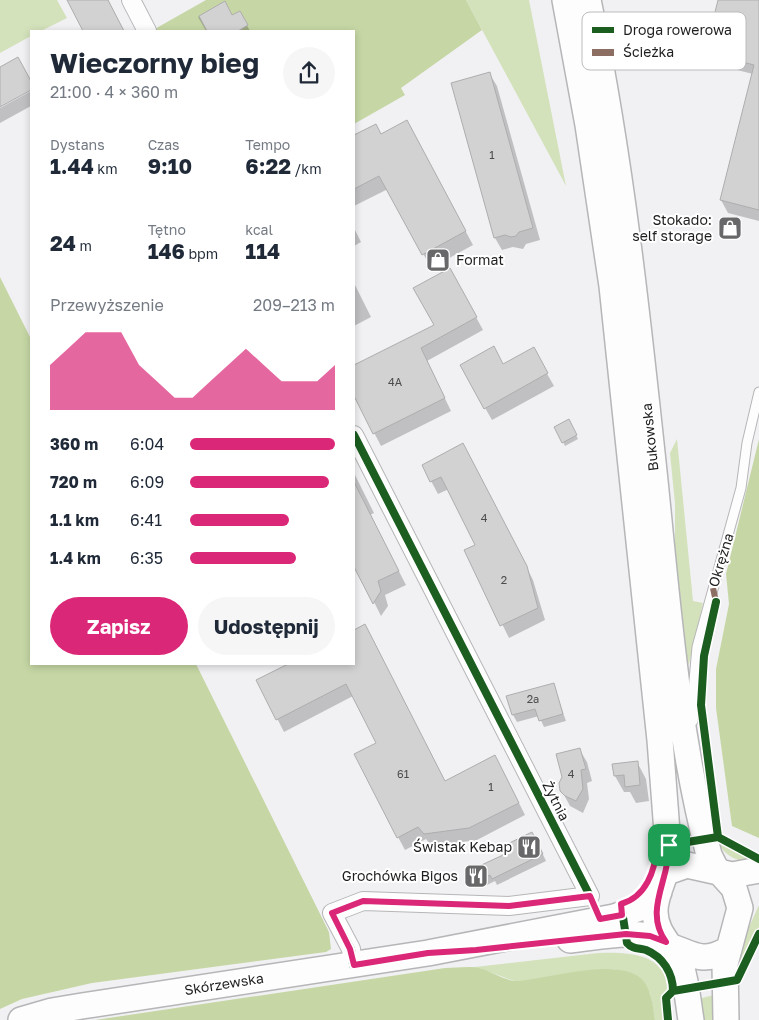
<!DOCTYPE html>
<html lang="pl">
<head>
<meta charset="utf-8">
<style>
  body { margin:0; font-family:"Golos Text",sans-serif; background:#f6f6f7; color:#1f2937; height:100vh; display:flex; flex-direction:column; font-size:19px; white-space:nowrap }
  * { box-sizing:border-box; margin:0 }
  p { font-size:16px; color:#747a83 }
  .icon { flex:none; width:28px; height:28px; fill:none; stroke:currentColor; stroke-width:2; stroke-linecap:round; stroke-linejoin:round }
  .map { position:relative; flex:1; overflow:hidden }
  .panel { position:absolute; left:30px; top:30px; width:325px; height:635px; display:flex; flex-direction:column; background:#fff; border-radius:0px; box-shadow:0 2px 8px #0003 }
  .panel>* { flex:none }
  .pin { position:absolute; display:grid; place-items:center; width:42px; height:42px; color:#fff; margin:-21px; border-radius:10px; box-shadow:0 2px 8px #0006 }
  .round { display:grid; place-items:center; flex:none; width:52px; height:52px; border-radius:26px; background:#f6f6f7 }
  .overview { display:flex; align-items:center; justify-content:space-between; height:85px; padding:0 20px }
  h1 { font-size:28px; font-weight:700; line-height:38px }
  .metrics { display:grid; grid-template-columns:repeat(3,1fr); gap:8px; height:85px; padding:5px 20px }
  .metrics div { display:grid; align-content:center }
  .metrics b { font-size:21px; font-weight:700 }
  .metrics small { font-size:14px; font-weight:400 }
  .metrics p { font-size:14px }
  .chart { height:140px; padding:10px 20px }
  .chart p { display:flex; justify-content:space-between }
  .chart svg { width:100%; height:90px; margin-top:5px; fill:#db2777; opacity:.7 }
  .cta { display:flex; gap:10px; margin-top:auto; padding:10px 20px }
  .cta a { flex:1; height:58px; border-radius:30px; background:#db2777; color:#fff; font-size:20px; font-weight:700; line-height:58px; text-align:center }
  .cta a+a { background:#f6f6f7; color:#1f2937 }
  ul { padding:0 20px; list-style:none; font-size:16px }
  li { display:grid; grid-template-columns:80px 60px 1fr; align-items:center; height:38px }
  li i { height:12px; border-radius:6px; background:#db2777 }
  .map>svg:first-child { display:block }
  .green { fill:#d3e2bb }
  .forest { fill:#c6d7a5 }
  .shadow { fill:#0003 }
  .building { fill:#d2d2d2; stroke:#aeadae }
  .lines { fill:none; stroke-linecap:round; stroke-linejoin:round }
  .lane-casing { stroke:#b6b6b8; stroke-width:11 }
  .street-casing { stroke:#b6b6b8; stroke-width:20 }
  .secondary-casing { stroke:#b6b6b8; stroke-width:28 }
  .lane { stroke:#fdfdfd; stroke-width:9 }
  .street { stroke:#fdfdfd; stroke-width:18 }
  .secondary { stroke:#fdfdfd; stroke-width:25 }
  .quiet { stroke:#8d6e63; stroke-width:6; stroke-dasharray:12 6; stroke-linecap:butt }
  .cycleway-casing { stroke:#fff; stroke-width:11 }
  .cycleway { stroke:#1b5e20; stroke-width:8 }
  .route-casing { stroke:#fff; stroke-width:10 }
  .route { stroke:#db2777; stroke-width:6 }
  .labels { text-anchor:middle; stroke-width:4; stroke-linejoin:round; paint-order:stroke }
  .number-label { font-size:11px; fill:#4c4c4c }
  .poi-label { font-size:14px; fill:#1f1f20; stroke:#fff; text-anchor:end }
  .street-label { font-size:14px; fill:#1f1f20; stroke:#fff }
  .key { fill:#fff; stroke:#bcbcbc; stroke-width:1 }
  .key-label { font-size:14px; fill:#1f1f20 }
</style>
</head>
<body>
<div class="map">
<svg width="759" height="1020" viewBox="0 0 759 1020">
  <rect width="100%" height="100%" fill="#f1f1f4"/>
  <path class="green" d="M0 0H57L67 18 41 31H31V36L0 53Z
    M466 0H529L566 186Z
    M677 439 693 601 703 603 689 664 685 663 675 570V504L670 453Z
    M714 837 758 861C737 864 724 856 714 837Z
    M759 905V927L733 979 739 949Z
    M598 953C625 952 667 952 667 990 667 994 664 997 664 1001 663 1007 665 1014 666 1020H655L650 993 614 969 517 982 479 968H466Z
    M714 995 715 1020H701L698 999Z"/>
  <path class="forest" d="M206 0H466L482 30 401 88 405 95 354 124V31H154L153 30Z
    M0 277 31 339V664H196L329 932 331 949 326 952 92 983 22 999 0 1009Z
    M759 439V838L732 826 716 708V669L729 604 726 574Z
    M445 968C455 968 469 966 479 968 492 971 506 982 519 981 549 979 625 954 645 983 652 994 653 1008 655 1020H95Z"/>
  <path class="shadow" d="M69 0H108L124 31H84Z
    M719 0H759V221L728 213 721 200 753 74 713 64 706 52Z
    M224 3 232 17 240 13 250 31H206L198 17Z
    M489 73 497 86 540 240 526 244 523 249 513 247 502 250 495 238Z
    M31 91V106L0 123V108Z
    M375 125 381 135H414L473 245 431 268 388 189 354 206V137Z
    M354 228 361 242 354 246Z
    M450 269 483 330 427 361 451 411 381 446 354 394V367L436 325Z
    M354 283 371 317 354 326Z
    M533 349 554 386 492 420 461 366 503 365Z
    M569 421 578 439 565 446 556 428Z
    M470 457 533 580 545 620 509 638 466 551 477 545 449 489 438 494 423 466Z
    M354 473 374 513 370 515 406 585 385 595 388 606 381 616 354 562Z
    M365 626 445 782 502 769 525 815 477 840 432 846 426 839 405 850 398 837 377 743 353 696 284 732 258 681 291 664H354V631Z
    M553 684 566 721 544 727 539 716 517 722 513 715Z
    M579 749 587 762 592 781 587 783 589 799 583 813 570 806 563 793Z
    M637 762 646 779 649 801 636 803 630 792H624L615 776Z
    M536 840 546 861 497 885 495 881 485 886 482 879Z"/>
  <path class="building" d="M67 0H108L124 31H83Z
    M718 0H759V210L720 200 754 65 705 52Z
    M225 1 232 15 240 11 248 25 238 31H207L199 16Z
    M18 57 31 81V90L0 107V67Z
    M490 72 533 228 519 232 516 236 511 237 505 235 494 238 451 83Z
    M407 120 466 231 422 255 379 176 354 189V135L376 124 381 134Z
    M450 268 477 317 421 348 445 398 373 434 354 396V365L434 325 413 288Z
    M494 346 503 364 534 347 548 373 484 409 460 365Z
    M569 419 577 435 562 443 554 427Z
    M463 443 527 566 538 608 500 626 464 550 475 545 441 477 430 482 422 465Z
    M354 482 399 571 378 581 381 591 373 604 354 567Z
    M365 624 445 781 495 755 519 803 469 828 424 834 418 827 397 838 354 754 376 743 346 684 276 720 256 680 288 664H354V630Z
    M554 683 563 714 539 721 535 709 512 715 506 696Z
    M580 748 586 769 581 770 583 789 576 801 565 796 560 791 559 783 562 777 556 754Z
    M638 761 640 785 625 787 624 775 614 776 612 764Z
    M532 832 543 854 492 879 490 875 481 880 475 868 503 855 499 848Z"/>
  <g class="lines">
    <g class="lane-casing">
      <path id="lane" d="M693 721V692L697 647 741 488 747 443 759 392"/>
    </g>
    <g class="street-casing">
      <path id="street" d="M131 0 147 31
        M353 965 351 949 332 913 363 901 509 906 590 896 354 435"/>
    </g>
    <g class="secondary-casing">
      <path id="secondary" d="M565 0 588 125 612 286 660 740 669 858C667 876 655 893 655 911 655 935 674 946 681 966 687 984 688 1002 691 1020
        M588 0C621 159 638 320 655 481 668 607 677 732 709 855L715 867 734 888 740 908 725 964 726 1020
        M667 872 687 865 732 875 759 870
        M570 940C600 937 637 927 665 942
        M669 946C694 954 701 964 727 950
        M21 1020 52 1011 82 1006 428 953 614 917 640 908 659 892"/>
    </g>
    <use href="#lane" class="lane"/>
    <use href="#street" class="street"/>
    <use href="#secondary" class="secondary"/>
    <path class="quiet" d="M713 588 716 602"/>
    <g class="cycleway-casing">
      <path id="cycleway" d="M716 602 704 656 701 705 718 837 759 859
        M353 965 351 949 332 913 363 901 509 906 590 896 354 435
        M673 991C673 973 663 957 646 950 639 948 632 949 627 943L621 904C646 897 655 871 657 847L718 837
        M668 1020 666 998 673 991 737 980 759 934"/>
    </g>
    <use href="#cycleway" class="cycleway"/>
  </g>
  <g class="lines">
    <g class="route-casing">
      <path id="route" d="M669 845C670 880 643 910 666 942L650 936 626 934 476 950 428 953 354 965 350 949 332 913 363 901 509 906 590 896 600 919 622 915 621 904C646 897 655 871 657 847Z"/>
    </g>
    <use href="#route" class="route"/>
  </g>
  <defs>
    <g id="shop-square" transform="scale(1.25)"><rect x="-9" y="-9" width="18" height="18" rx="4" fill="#68686a" stroke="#fff"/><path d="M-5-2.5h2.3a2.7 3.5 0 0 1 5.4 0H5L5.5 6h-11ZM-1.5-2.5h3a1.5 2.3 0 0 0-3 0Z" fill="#fff"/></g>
    <g id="restaurant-square" transform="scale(1.25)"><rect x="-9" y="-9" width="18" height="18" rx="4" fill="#68686a" stroke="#fff"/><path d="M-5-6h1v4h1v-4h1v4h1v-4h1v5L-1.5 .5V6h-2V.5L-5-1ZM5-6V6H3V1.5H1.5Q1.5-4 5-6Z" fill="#fff"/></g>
  </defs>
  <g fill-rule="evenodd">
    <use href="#shop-square" x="730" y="228"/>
    <use href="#shop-square" x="438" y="260"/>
    <use href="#restaurant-square" x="529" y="847"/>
    <use href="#restaurant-square" x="476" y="876"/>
  </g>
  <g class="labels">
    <g class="number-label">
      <text x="492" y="159">1</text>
      <text x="395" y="386">4A</text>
      <text x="484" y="522">4</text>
      <text x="504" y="584">2</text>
      <text x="533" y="703">2a</text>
      <text x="403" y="778">61</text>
      <text x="571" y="778">4</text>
      <text x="491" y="791">1</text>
    </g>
    <g class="poi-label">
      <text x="712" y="225">Stokado:<tspan x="712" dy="16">self storage</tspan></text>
      <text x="456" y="265" text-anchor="start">Format</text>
      <text x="512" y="852">Świstak Kebap</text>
      <text x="458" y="881">Grochówka Bigos</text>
    </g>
    <g class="street-label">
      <text transform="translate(650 437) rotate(-96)" y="5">Bukowska</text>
      <text transform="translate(721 560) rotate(-73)" y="5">Okrężna</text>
      <text transform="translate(556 801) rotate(63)" y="5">Żytnia</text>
      <text transform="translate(224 984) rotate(-9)" y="5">Skórzewska</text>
    </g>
  </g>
  <rect x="582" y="12" width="164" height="58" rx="8" class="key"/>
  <rect x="592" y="27" width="22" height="6" fill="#1b5e20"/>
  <rect x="592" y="49" width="22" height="7" fill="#8d6e63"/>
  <g class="key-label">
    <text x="623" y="35">Droga rowerowa</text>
    <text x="623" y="57">Ścieżka</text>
  </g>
</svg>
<div class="pin" style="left:669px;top:845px;background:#1e9e55"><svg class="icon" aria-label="arrive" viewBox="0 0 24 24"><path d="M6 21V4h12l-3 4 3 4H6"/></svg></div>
<section class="panel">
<div class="overview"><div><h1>Wieczorny bieg</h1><p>21:00 · 4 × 360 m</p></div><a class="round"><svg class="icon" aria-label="share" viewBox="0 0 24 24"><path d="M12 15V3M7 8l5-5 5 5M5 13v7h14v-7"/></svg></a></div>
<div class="metrics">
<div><p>Dystans</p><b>1.44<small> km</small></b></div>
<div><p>Czas</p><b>9:10</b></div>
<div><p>Tempo</p><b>6:22<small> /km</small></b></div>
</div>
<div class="metrics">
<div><b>24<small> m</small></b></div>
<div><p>Tętno</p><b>146<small> bpm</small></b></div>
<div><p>kcal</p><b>114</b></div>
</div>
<div class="chart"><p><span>Przewyższenie</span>209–213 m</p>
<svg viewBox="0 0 160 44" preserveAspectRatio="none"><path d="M0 44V22L10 14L20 6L30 6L40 6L50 22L60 30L70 38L80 38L90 30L100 22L110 14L120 22L130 30L140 30L150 30L160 22V44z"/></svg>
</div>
<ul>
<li><b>360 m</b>6:04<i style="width:100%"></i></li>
<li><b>720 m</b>6:09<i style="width:96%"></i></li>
<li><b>1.1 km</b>6:41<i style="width:68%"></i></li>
<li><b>1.4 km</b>6:35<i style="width:73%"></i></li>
</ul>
<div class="cta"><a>Zapisz</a><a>Udostępnij</a></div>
</section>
</div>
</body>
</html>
